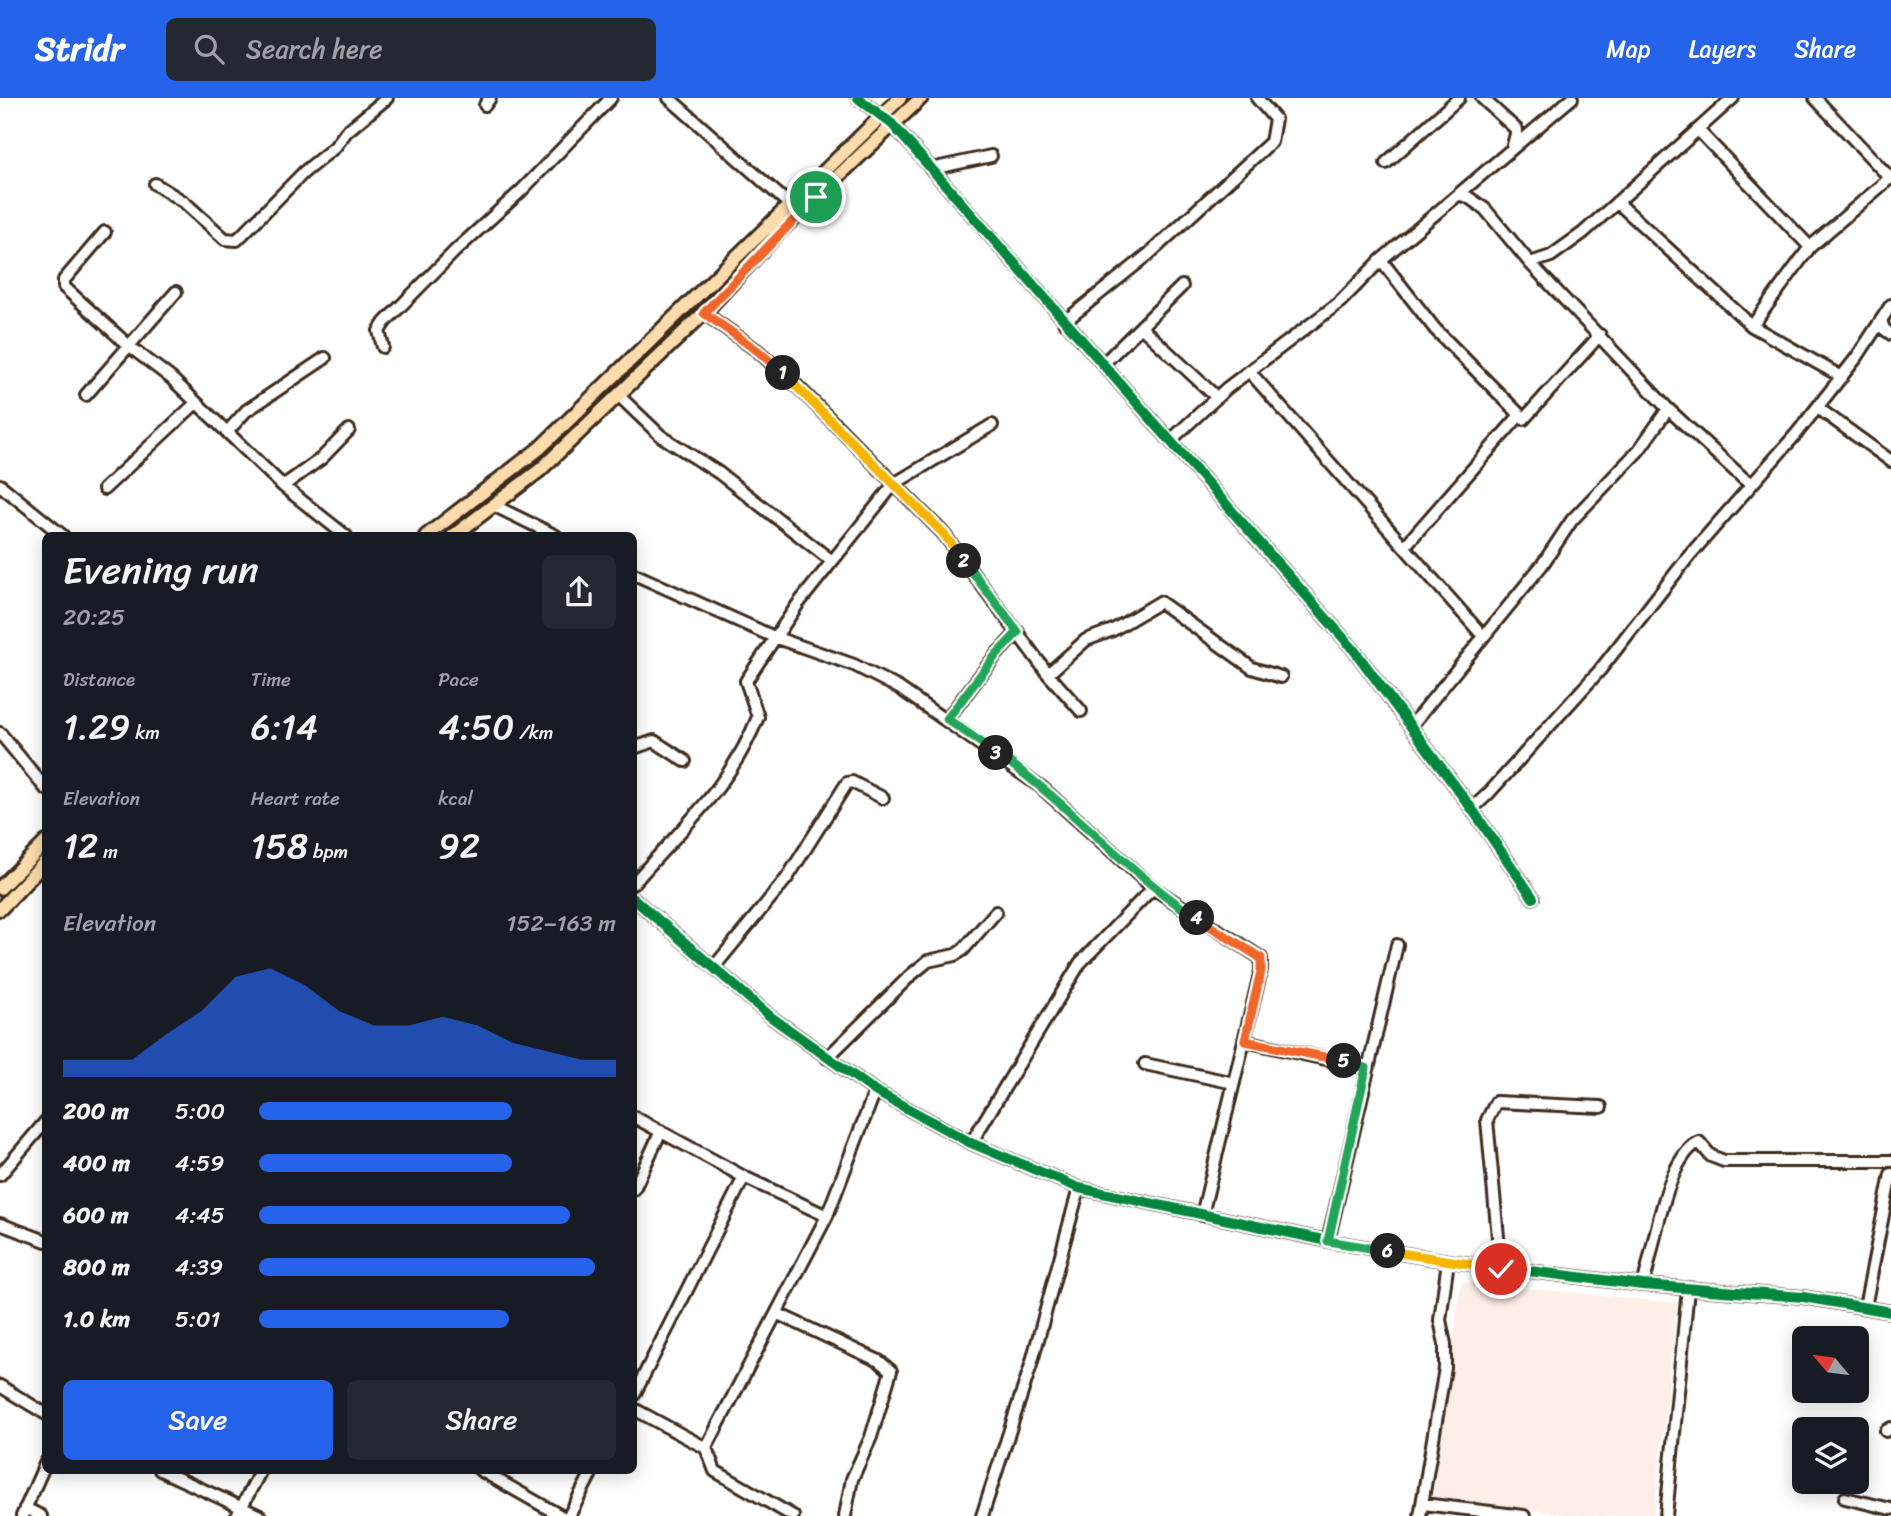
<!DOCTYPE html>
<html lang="en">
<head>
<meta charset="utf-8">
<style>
  body { margin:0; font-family:Sriracha,sans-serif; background:#242831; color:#f1f3f6; height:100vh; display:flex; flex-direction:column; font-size:26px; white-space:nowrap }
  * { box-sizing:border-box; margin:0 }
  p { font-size:23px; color:#9ea1a6 }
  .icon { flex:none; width:38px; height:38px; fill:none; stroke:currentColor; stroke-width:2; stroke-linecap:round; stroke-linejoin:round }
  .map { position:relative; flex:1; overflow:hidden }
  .sheet { position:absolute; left:42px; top:434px; width:595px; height:942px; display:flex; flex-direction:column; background:#171b24; border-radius:10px; box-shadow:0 4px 18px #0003 }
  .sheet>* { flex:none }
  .needle { width:46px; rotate:299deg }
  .fabs { position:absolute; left:1792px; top:1228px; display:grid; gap:14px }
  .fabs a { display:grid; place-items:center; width:77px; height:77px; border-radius:10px; background:#171b24; box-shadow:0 4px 18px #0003; font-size:35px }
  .pin { position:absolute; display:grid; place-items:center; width:60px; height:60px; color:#fff; margin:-30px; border:4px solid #fff; border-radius:50%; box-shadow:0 2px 7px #0007 }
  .km { position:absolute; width:35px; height:35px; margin:-18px; border-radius:50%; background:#222; color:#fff; font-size:19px; line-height:35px; text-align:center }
  .round { display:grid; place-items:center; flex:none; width:74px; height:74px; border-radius:10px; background:#242831 }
  .summary { display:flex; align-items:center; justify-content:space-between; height:119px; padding:0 21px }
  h1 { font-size:38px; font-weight:600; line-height:52px }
  .figures { display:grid; grid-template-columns:repeat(3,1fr); gap:10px; height:119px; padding:7px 21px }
  .figures div { display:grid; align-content:center }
  .figures b { font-size:35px; font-weight:600 }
  .figures small { font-size:19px; font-weight:400 }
  .figures p { font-size:19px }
  .chart { height:196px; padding:14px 21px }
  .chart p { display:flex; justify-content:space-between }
  .chart svg { width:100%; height:126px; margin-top:7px; fill:#2563eb; opacity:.7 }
  .action { display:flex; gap:14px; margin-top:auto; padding:14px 21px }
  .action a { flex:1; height:80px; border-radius:10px; background:#2563eb; color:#fff; font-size:28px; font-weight:600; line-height:80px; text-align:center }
  .action a+a { background:#242831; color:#f1f3f6 }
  ul { padding:0 21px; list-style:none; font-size:23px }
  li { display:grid; grid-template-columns:112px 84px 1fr; align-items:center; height:52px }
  li i { height:18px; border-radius:9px; background:#2563eb }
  header { display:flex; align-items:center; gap:42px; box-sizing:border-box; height:98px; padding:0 35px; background:#2563eb; color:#fff }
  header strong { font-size:33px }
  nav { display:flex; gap:38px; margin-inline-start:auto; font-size:24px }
  .search { width:490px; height:63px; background:#242831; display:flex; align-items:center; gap:18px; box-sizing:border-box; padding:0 24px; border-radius:10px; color:#9ea1a6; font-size:26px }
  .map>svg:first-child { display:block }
  .built { fill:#ffeee8 }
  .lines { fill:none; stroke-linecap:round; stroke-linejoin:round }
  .minor-casing { stroke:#3b2a1e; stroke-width:16 }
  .major-casing { stroke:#3b2a1e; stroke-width:18 }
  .minor { stroke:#fff; stroke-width:10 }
  .major { stroke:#fcdcac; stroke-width:12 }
  .cycleway-casing { stroke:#fff; stroke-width:15 }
  .cycleway { stroke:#00873e; stroke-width:10 }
  .split-1-casing { stroke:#fff; stroke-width:14 }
  .split-2-casing { stroke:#fff; stroke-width:14 }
  .split-3-casing { stroke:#fff; stroke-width:14 }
  .split-4-casing { stroke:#fff; stroke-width:14 }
  .split-5-casing { stroke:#fff; stroke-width:14 }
  .split-6-casing { stroke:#fff; stroke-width:14 }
  .split-7-casing { stroke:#fff; stroke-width:14 }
  .split-1 { stroke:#f0652b; stroke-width:9 }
  .split-2 { stroke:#f5b400; stroke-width:9 }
  .split-3 { stroke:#22a559; stroke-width:9 }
  .split-4 { stroke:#22a559; stroke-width:9 }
  .split-5 { stroke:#f0652b; stroke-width:9 }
  .split-6 { stroke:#22a559; stroke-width:9 }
  .split-7 { stroke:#f5b400; stroke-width:9 }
</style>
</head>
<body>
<header>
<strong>Stridr</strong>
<div class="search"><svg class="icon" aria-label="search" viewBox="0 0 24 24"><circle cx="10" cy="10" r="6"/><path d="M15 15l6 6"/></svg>Search here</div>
<nav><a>Map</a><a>Layers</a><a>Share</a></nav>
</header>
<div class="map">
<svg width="1891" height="1418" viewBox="0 0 1891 1418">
  <rect width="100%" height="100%" fill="#fff"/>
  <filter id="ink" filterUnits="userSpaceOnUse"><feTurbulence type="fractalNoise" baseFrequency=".0143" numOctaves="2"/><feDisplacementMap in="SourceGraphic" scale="14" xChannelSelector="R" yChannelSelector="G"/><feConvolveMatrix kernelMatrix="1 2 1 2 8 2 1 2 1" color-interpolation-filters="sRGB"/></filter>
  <g filter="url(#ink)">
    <path class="built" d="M1461 1184 1677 1205 1654 1418H1583L1433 1400Z"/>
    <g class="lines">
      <g class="minor-casing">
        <path id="minor" d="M669 0 790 107
          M858 0 892 26 1354 552 1472 711 1533 800
          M1482 0 1517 32 1512 51
          M1815 0 1891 81
          M485 7 490 0
          M1699 33 1810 149
          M1386 65 1459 0
          M931 71 991 58
          M155 86 184 104 225 141 237 142 304 74 335 49 346 34 387 0
          M1460 97 1468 99 1485 111 1530 165 1668 311 1744 381 1753 385
          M1617 104 1752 228 1842 279
          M105 134 64 182V189L129 248 171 280 283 388 346 438
          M1381 162 1435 231 1524 321 1600 237
          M1530 165 1551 158 1583 135 1733 0
          M704 215 758 253 795 286 943 435 1048 576 1081 613
          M1881 222 1884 231 1891 236
          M1064 224 1149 156 1271 44 1275 21 1257 0
          M1752 228 1810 149 1890 80
          M1141 229 1212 295
          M383 249 379 233 385 224 455 153 521 93 611 0
          M1103 266 1182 188
          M1249 273 1483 538
          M86 297 176 194
          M618 297 661 338 719 375 832 463
          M1818 310 1891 363
          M228 333 246 313 325 260
          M1171 342 1227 290 1340 204 1381 162 1572 0
          M0 387 63 438
          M283 388 322 360 349 332
          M104 391 196 305
          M495 408 556 438
          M1405 448 1520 317
          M634 476 774 539 854 567 899 590 1041 689 1153 790 1261 860V872L1202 1117
          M1048 576 1086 542 1113 532 1160 504 1252 570 1281 579
          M947 621 996 557 1018 534
          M1411 628 1542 467 1572 422 1639 352 1668 311
          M0 635 46 691
          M634 650 654 643 685 663
          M1472 711 1489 695 1600 572 1689 458 1797 335 1857 259 1891 207
          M634 785C683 728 729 691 758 619L746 583 798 506 894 386 992 327
          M634 801 771 919 875 993 971 1045 1079 1090 1328 1143 1448 1163 1643 1187 1803 1199 1891 1214
          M714 869 787 780 847 685 852 684 883 700
          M1245 943 1366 970
          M827 960 911 877 928 863 955 857 963 852 996 814
          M1145 966 1234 985
          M634 1019 744 1079 827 1118
          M971 1045 1080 865 1153 790
          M0 1077 46 1023
          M634 1091 661 1033
          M0 1126 46 1143
          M1328 1143 1397 847
          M1501 1171 1487 1022 1496 1004 1601 1009
          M1643 1187C1654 1152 1665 1060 1699 1044L1711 1058 1724 1063H1891
          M1865 1209 1891 1076
          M778 1216 879 1263 891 1273 871 1339 852 1381 845 1418
          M0 1288 46 1316
          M634 1297 744 1079
          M634 1311 706 1350 715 1373 793 1418
          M1886 1333 1891 1330
          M706 1350 827 1118 875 993
          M160 1372 260 1418
          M480 1372 561 1418
          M1845 1400 1891 1411
          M1423 1406 1524 1418
          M25 1410 41 1418
          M22 1418 46 1364
          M237 1418 261 1372
          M569 1418 593 1372
          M982 1418 1031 1267 1079 1090
          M1420 1418 1445 1270V1246L1440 1222 1448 1163
          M1666 1418 1688 1191"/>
      </g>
      <g class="major-casing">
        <path id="major" d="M426 438 540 350 900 0
          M453 438 540 372 704 215 778 135 921 0
          M0 790 46 744
          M0 811 46 763"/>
      </g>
      <use href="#minor" class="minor"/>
      <use href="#major" class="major"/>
      <g class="cycleway-casing">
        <path id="cycleway" d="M858 0 892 26 1354 552 1472 711 1533 800
          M634 801 771 919 875 993 971 1045 1079 1090 1328 1143 1448 1163 1643 1187 1803 1199 1891 1214"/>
      </g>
      <use href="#cycleway" class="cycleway"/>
    </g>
  </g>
  <g class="lines" filter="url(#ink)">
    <g class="split-1-casing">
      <path id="split-1" d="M783 275 758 253 704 215 816 99"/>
    </g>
    <g class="split-2-casing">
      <path id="split-2" d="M783 275 943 435 964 463"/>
    </g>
    <g class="split-3-casing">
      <path id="split-3" d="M964 463 1018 534 996 557 947 621 996 655"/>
    </g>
    <g class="split-4-casing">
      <path id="split-4" d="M996 655C1068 704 1124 772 1197 820"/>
    </g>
    <g class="split-5-casing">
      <path id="split-5" d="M1197 820 1261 860V873L1245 943 1344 963"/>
    </g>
    <g class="split-6-casing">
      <path id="split-6" d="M1344 963 1366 970 1328 1143 1388 1153"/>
    </g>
    <g class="split-7-casing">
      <path id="split-7" d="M1388 1153 1501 1171"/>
    </g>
    <use href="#split-1" class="split-1"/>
    <use href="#split-2" class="split-2"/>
    <use href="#split-3" class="split-3"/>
    <use href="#split-4" class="split-4"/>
    <use href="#split-5" class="split-5"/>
    <use href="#split-6" class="split-6"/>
    <use href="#split-7" class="split-7"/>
  </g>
</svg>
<div class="fabs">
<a><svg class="needle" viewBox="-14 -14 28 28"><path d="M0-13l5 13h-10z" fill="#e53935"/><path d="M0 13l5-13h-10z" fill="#9ea1a6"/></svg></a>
<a><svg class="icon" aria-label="layers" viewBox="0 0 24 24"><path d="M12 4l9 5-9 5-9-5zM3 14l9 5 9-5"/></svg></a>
</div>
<div class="pin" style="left:816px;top:99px;background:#1e9e55"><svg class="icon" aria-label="arrive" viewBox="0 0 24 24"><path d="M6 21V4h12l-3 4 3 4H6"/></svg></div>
<div class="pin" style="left:1501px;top:1171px;background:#d93025"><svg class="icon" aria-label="check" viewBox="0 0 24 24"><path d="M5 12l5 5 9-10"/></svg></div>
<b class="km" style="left:783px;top:275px">1</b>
<b class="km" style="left:964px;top:463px">2</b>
<b class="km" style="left:996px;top:655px">3</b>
<b class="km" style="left:1197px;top:820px">4</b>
<b class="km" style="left:1344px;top:963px">5</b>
<b class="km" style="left:1388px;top:1153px">6</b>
<section class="sheet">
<div class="summary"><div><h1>Evening run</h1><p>20:25</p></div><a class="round"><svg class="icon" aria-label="share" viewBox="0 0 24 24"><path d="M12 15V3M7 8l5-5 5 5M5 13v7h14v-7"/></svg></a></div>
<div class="figures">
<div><p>Distance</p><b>1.29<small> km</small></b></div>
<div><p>Time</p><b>6:14</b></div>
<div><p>Pace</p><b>4:50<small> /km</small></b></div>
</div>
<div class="figures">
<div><p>Elevation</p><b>12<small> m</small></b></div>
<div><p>Heart rate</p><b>158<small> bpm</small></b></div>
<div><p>kcal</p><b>92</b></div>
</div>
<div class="chart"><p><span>Elevation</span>152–163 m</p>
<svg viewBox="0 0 160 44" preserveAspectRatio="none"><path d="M0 44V38L10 38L20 38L30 29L40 21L50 9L60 6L70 12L80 21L90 26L100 26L110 23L120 26L130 32L140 35L150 38L160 38V44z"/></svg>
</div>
<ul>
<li><b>200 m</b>5:00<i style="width:71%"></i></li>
<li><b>400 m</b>4:59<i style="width:71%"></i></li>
<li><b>600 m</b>4:45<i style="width:87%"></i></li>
<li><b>800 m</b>4:39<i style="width:94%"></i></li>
<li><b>1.0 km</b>5:01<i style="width:70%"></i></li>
</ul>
<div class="action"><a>Save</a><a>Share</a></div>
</section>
</div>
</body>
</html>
